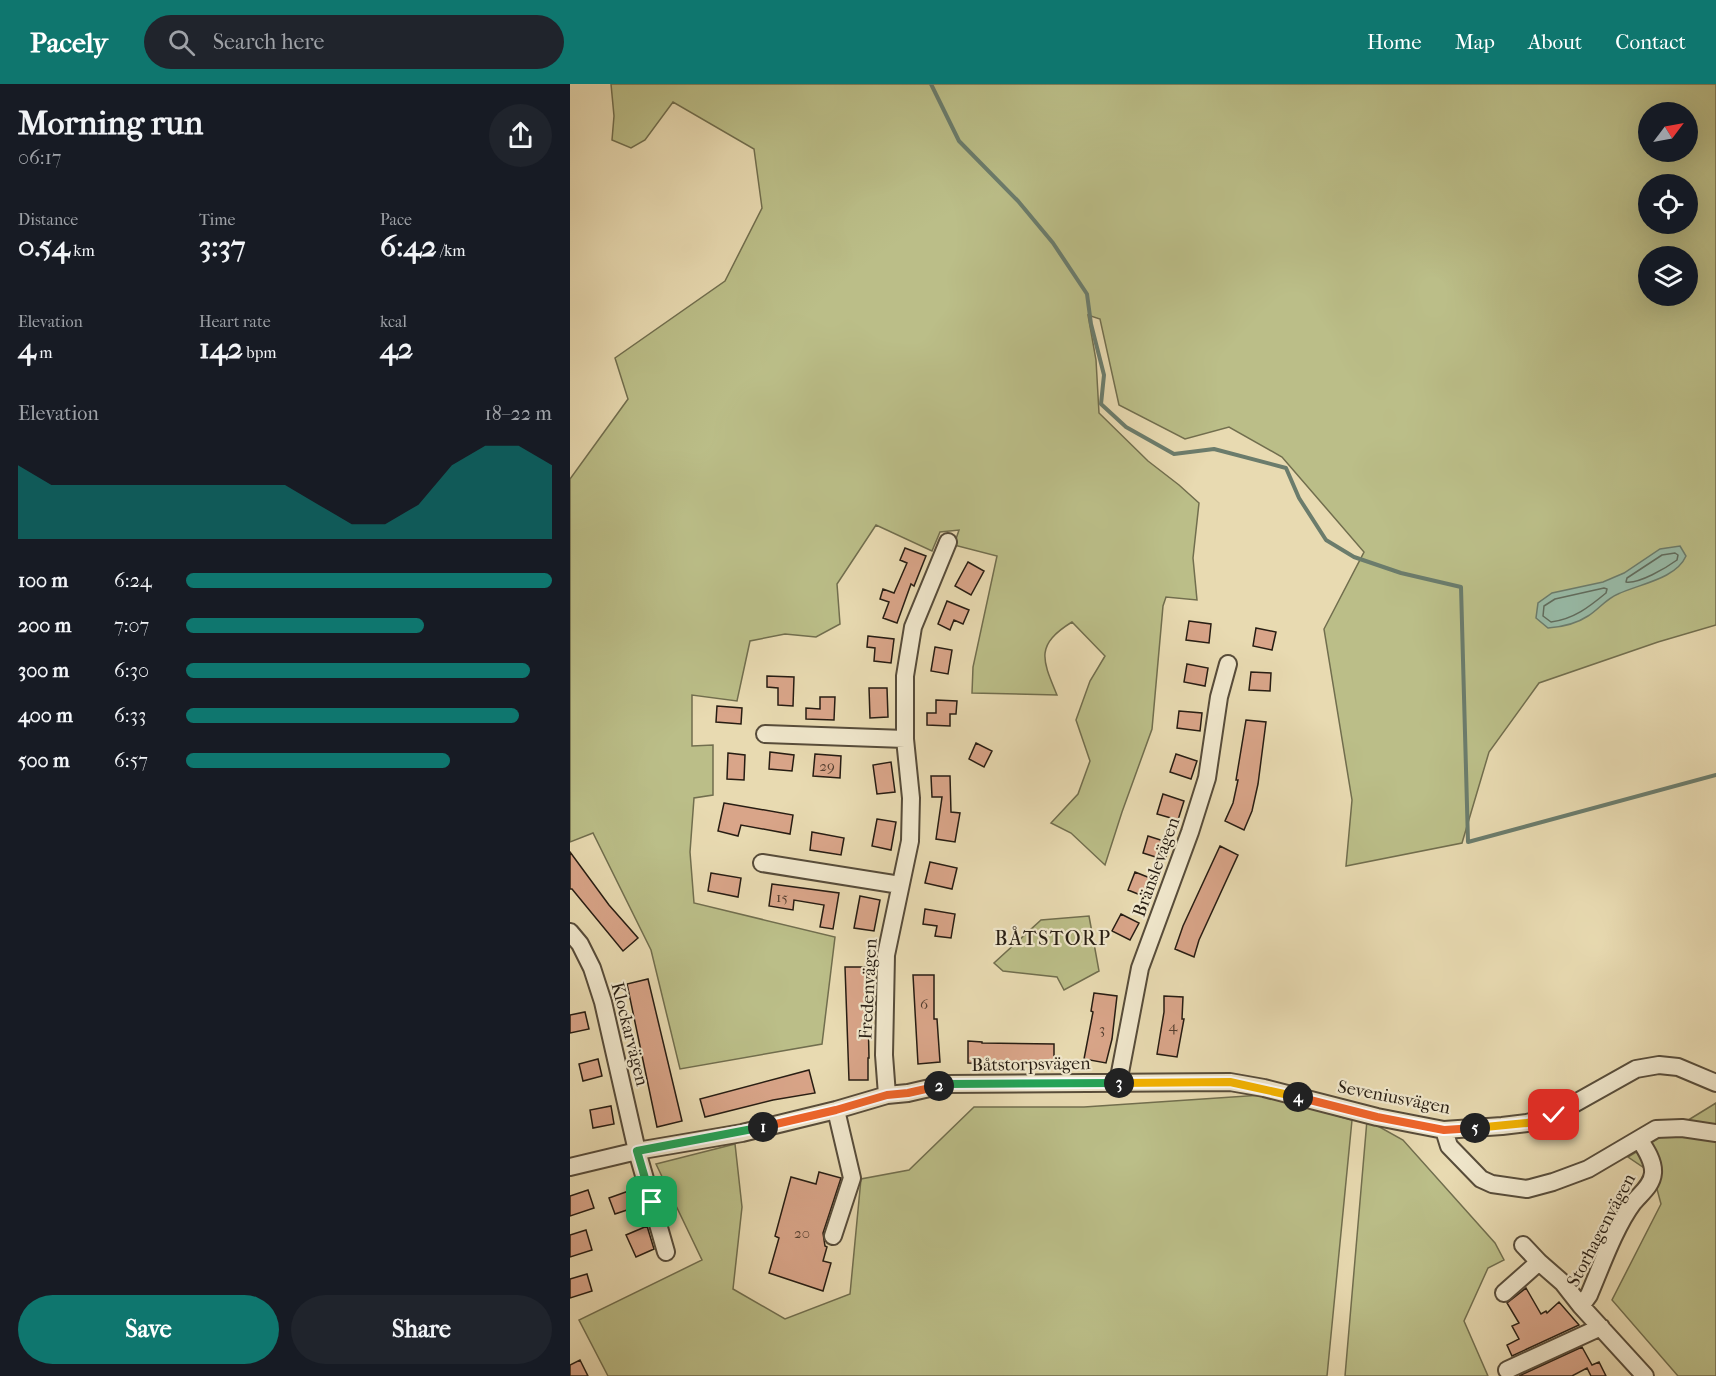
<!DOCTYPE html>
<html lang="en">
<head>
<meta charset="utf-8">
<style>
  body { margin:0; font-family:"IM FELL French Canon",serif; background:#20242c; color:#f1f3f6; height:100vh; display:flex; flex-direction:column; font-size:22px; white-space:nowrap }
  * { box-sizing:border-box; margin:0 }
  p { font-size:20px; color:#9ea1a6 }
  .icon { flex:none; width:33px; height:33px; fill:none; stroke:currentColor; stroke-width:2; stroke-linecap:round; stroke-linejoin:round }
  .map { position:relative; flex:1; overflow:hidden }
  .side { display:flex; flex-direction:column; background:#171b24; width:570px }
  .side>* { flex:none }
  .needle { width:39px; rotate:58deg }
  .controls { position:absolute; left:1068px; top:18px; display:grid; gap:12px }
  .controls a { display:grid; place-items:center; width:60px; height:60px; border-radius:50%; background:#171b24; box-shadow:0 6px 24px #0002; font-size:30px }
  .pin { position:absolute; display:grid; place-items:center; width:51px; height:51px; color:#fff; margin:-26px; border-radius:12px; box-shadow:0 3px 9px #0006 }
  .km { position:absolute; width:30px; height:30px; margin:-15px; border-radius:50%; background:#222; color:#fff; font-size:16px; line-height:30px; text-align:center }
  .round { display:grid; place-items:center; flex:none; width:63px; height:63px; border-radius:32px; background:#20242c }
  .summary { display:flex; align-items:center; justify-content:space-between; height:102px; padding:0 18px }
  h1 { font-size:33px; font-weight:700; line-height:45px }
  .figures { display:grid; grid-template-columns:repeat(3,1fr); gap:9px; height:102px; padding:6px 18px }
  .figures div { display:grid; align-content:center }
  .figures b { font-size:30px; font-weight:700 }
  .figures small { font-size:16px; font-weight:400 }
  .figures p { font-size:16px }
  .chart { height:168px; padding:12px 18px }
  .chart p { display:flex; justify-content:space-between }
  .chart svg { width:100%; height:108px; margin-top:6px; fill:#0f766e; opacity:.7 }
  .cta { display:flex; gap:12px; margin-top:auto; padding:12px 18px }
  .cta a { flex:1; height:69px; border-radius:36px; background:#0f766e; color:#fff; font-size:24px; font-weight:700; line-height:69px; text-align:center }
  .cta a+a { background:#20242c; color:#f1f3f6 }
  ul { padding:0 18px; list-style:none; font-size:20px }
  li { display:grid; grid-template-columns:96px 72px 1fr; align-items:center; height:45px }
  li i { height:15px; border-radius:8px; background:#0f766e }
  header { display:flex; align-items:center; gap:36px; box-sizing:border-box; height:84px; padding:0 30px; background:#0f766e; color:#fff }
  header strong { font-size:28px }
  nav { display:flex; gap:33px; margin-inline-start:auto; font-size:21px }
  .search { width:420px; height:54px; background:#20242c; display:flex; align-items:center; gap:15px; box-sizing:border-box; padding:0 21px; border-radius:33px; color:#9ea1a6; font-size:22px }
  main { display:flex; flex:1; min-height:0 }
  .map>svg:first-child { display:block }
  .green { fill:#bbbe88; stroke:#716e4e; stroke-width:1.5; fill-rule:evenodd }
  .water { fill:#98bba8; stroke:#6b7c6c; stroke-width:1.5 }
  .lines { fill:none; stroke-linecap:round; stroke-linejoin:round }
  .shore { stroke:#606c5e; stroke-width:1.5 }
  .stream { stroke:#6b7c6c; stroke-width:4 }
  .building { fill:#d9a589; stroke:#271d13; stroke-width:1.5 }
  .minor-casing { stroke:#574c3a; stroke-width:20 }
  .minor { stroke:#f0e7cc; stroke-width:16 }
  .split-1-casing { stroke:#fff; stroke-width:12 }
  .split-2-casing { stroke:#fff; stroke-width:12 }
  .split-3-casing { stroke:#fff; stroke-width:12 }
  .split-4-casing { stroke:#fff; stroke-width:12 }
  .split-5-casing { stroke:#fff; stroke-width:12 }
  .split-6-casing { stroke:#fff; stroke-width:12 }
  .split-1 { stroke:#22a559; stroke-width:8 }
  .split-2 { stroke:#f0652b; stroke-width:8 }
  .split-3 { stroke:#22a559; stroke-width:8 }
  .split-4 { stroke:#f5b400; stroke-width:8 }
  .split-5 { stroke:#f0652b; stroke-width:8 }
  .split-6 { stroke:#f5b400; stroke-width:8 }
  .labels { text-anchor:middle; stroke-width:4.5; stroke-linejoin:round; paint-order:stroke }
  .number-label { font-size:15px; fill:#543f30 }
  .street-label { font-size:18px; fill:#271d13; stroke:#f0e7cc }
  .neighbourhood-label { font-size:20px; letter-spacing:1.5px; fill:#271d13; stroke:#f0e7cc }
</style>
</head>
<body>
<header>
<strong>Pacely</strong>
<div class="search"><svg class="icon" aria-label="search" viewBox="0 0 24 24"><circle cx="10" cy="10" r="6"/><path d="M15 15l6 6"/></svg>Search here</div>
<nav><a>Home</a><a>Map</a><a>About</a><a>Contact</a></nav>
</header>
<main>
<section class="side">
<div class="summary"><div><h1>Morning run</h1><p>06:17</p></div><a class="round"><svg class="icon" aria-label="share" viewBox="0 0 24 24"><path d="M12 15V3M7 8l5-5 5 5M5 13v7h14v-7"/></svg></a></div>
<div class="figures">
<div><p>Distance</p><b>0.54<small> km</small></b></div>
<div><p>Time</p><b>3:37</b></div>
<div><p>Pace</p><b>6:42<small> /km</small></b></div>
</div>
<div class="figures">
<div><p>Elevation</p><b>4<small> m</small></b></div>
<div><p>Heart rate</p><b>142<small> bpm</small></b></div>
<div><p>kcal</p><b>42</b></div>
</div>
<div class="chart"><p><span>Elevation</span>18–22 m</p>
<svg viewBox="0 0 160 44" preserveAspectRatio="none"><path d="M0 44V14L10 22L20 22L30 22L40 22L50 22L60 22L70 22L80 22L90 30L100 38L110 38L120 30L130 14L140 6L150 6L160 14V44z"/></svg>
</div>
<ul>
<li><b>100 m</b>6:24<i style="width:100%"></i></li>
<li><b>200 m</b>7:07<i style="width:65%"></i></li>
<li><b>300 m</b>6:30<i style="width:94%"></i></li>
<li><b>400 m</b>6:33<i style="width:91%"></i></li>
<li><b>500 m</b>6:57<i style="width:72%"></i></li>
</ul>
<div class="cta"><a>Save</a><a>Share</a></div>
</section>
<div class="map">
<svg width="1146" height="1292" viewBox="0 0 1146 1292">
  <rect width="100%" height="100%" fill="#e8dab1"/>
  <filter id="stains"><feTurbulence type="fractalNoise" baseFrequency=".00333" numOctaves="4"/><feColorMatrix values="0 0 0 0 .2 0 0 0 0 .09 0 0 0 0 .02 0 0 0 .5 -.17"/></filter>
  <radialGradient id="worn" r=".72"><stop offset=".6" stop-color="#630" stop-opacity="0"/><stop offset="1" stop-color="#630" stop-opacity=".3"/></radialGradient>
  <path class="green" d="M41 0H1146V541L1088 558 969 599 919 668 892 759 776 782 782 716 754 545 794 468 712 373 659 343 615 355 549 321 530 235 518 231 526 276 529 329 578 377 609 401 629 419 623 474 627 516 596 513 593 522 582 645 552 728 535 781 501 749 481 739 508 710 520 677 506 636 520 597 535 572 502 538C465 561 472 575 487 611L402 609 403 583 427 472 384 461 389 446 370 448 362 467 306 441 267 500 270 540 246 553 215 550 180 557 167 617 122 611V662L143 661V711L124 714 120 768 124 819 265 853 252 960 110 985 81 866 23 749 0 758V395L58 315 45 274 155 197 192 124 184 65 103 18 75 56 61 64 42 56 44 32ZM1078 28H1118V68H1078ZM1078 100H1118V140H1078ZM1078 172H1118V212H1078Z
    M519 832 529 887 494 906 487 893 433 887 424 879 471 836Z
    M692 1011 782 1036 757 1292H38L9 1236 132 1176 86 1080 165 1060 172 1123 163 1205 215 1235 280 1210 291 1095 339 1086 404 1023H514Z
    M1146 1019V1292H1108L1042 1216 1091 1120 1083 1090 1058 1073Z
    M797 1036 833 1056 925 1159 934 1176 918 1184 894 1237 918 1292H775Z"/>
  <path class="water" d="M1110 462 1116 472C1106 495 1069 500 1048 510 1036 515 1029 525 1018 532 1006 540 992 543 978 544L966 534 968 519 982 509 1033 498 1054 489 1090 465Z"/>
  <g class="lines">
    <path class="shore" d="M1105 469 1108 471 1107 476C1096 484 1069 500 1056 498L1057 494 1092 471Z
      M1034 504 1037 505 1036 509C1019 523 1004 535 981 538L973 532 974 522 985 515Z"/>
    <path class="stream" d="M361 0 389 57 448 117 483 159 517 210 521 240 534 291 531 320 556 343 604 370 644 365 716 384 729 414 756 456 784 473 831 489 891 503 898 758 1146 691"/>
  </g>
  <path class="building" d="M335 464 356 472 344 502 341 500 327 539 313 534 319 518 310 515 313 505 324 509 337 479 330 476Z
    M398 478 414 487 401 511 385 502Z
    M377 517 399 526 393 540 384 536 380 546 368 540Z
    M619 537 641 540 639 559 616 556Z
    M686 544 706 548 702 566 683 562Z
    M298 552 324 555 321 579 304 577 305 564 297 563Z
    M365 563 382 566 378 590 361 587Z
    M617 580 638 584 635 602 614 598Z
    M681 588 701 589 700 607 679 606Z
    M197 592 224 593 223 622 208 621V604L197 603Z
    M299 604H317L318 633 300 634Z
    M250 613H265L264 636 236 635V624L250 625Z
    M366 616 387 617 386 630H380V642L357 641V629H366Z
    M147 622 172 624 171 640 146 638Z
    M609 627 632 629 630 647 607 644Z
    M676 636 696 638 688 700 682 727 674 746 655 737 663 719 668 696H666Z
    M406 659 422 667 414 683 399 675Z
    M200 668 224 671 222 687 199 685Z
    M158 669 175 671 174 696 157 695Z
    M245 670 271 672 270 694 243 692Z
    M606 670 627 677 621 695 600 688Z
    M321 678 325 708 307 710 303 681Z
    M361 692H380L381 728 390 729 385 758 366 755 372 713H362Z
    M593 710 614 717 608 736 587 730Z
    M154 719 223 731 220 750 171 741 168 752 148 747Z
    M307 735 326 738 321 766 302 762Z
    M242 748 274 754 271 771 240 766Z
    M578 752 600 759 595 776 573 769Z
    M650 762 668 771 629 856 624 873 605 865 613 842Z
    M0 768 39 821 68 854 53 867 2 805H0Z
    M360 778 387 784 382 805 355 799Z
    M565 788 585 796 578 814 558 806Z
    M141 789 171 794 168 813 138 807Z
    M202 800 269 809 263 845 250 843 254 821 224 816 223 826 199 822Z
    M290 812 310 816 304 847 284 844Z
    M355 825 385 830 381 854 365 852 367 842 353 840Z
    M551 830 569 839 560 856 542 847Z
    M275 883H298L300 928H298L299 974H298V996H279Z
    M343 891H364V935H367L370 978 348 980Z
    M78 895 112 1037 87 1043 57 900Z
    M524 909 547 912 542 955 536 979 514 975 523 928 521 927Z
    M594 912 613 913 612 935H614L607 973 587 970 594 928Z
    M15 928 19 945 0 949V931Z
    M398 957 412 958V959L484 960V980L398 979Z
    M28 975 32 992 13 997 9 980Z
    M239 986 245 1009 203 1016 135 1033 130 1015Z
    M41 1022 44 1040 23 1044 20 1026Z
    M249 1088 271 1094 253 1149 255 1162 257 1163 253 1177 261 1179 253 1207 199 1189 209 1154 205 1152 221 1093 246 1100Z
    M67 1104 72 1121 45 1130 39 1114Z
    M18 1106 24 1124 0 1132V1112Z
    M77 1142 84 1165 66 1173 56 1151Z
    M16 1146 22 1166 0 1173V1151Z
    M17 1190 22 1207 0 1214V1195Z
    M956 1204 971 1230 976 1227 977 1229 989 1218 1009 1241 942 1272 937 1261 949 1255 942 1242 949 1239 937 1219Z
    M1012 1263 1022 1281 1029 1278 1036 1292H1021L1017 1284 1002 1292H949Z
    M10 1276 18 1292H0V1281Z"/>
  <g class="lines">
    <g class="minor-casing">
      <path id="minor" d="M195 650 335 655
        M192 779 330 801
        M0 848 10 860 22 884 33 918 67 1067 96 1168
        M548 999 570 884 620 748 637 694 649 613 658 580
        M317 1011 314 971 316 871 340 757 341 714 335 655V592L343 543 378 458
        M874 1046 879 1062 911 1095 922 1100 957 1105 983 1098 1018 1085 1086 1045 1112 1044 1146 1049
        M0 1083 67 1067 172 1049 266 1026 317 1011 338 1009 377 1000 660 998 694 1004 807 1033 874 1046 932 1042 957 1039 984 1031 1066 985 1089 981 1108 983 1146 999
        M263 1152 282 1094 266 1026
        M953 1161 969 1178 993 1199 1011 1222 1075 1292
        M934 1209 969 1178
        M1011 1222 1019 1211C1031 1183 1045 1143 1063 1119 1070 1110 1082 1102 1083 1089 1084 1077 1075 1064 1069 1055
        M937 1286 1031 1243"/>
    </g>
    <use href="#minor" class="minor"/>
  </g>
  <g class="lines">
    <g class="split-1-casing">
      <path id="split-1" d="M82 1118 67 1067 193 1043"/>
    </g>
    <g class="split-2-casing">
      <path id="split-2" d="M193 1043 266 1026 317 1011 338 1009 369 1002"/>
    </g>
    <g class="split-3-casing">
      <path id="split-3" d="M369 1002 377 1000 549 999"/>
    </g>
    <g class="split-4-casing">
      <path id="split-4" d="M549 999 660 998 728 1013"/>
    </g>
    <g class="split-5-casing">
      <path id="split-5" d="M728 1013 807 1033 874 1046 905 1044"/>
    </g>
    <g class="split-6-casing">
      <path id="split-6" d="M905 1044 957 1039 984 1031"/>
    </g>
    <use href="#split-1" class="split-1"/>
    <use href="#split-2" class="split-2"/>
    <use href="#split-3" class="split-3"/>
    <use href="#split-4" class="split-4"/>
    <use href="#split-5" class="split-5"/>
    <use href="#split-6" class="split-6"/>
  </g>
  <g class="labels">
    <g class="number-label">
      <text x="257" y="687">29</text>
      <text x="212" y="818">15</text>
      <text x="354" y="925">6</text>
      <text x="603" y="947">4</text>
      <text x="532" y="950">3</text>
      <text x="232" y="1154">20</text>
    </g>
    <g class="street-label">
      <text transform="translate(586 783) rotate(-70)" y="6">Bränslevägen</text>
      <text transform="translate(298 905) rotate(-87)" y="6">Fredenvägen</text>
      <text transform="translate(60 950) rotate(76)" y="6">Klockarvägen</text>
      <text transform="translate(461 980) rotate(-1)" y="6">Båtstorpsvägen</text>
      <text transform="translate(824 1013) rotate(11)" y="6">Seveniusvägen</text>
      <text transform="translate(1031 1146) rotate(-62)" y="6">Storhagenvägen</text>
    </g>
    <g class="neighbourhood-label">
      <text x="483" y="861">BÅTSTORP</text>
    </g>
  </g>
  <rect width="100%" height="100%" filter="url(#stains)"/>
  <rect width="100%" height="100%" fill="url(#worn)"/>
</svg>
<div class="controls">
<a><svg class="needle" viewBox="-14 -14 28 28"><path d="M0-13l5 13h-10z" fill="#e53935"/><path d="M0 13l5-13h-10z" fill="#9ea1a6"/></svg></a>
<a><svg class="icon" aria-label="locate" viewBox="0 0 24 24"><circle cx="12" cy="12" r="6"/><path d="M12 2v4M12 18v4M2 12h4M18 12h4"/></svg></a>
<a><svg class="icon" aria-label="layers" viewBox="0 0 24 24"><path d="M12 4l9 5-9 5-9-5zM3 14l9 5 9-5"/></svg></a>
</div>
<div class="pin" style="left:82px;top:1118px;background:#1e9e55"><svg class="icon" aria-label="arrive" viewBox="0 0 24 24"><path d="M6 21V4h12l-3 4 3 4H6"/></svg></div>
<div class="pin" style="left:984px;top:1031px;background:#d93025"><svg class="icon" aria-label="check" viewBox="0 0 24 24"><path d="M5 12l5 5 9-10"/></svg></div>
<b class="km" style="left:193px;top:1043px">1</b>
<b class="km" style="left:369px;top:1002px">2</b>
<b class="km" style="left:549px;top:999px">3</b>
<b class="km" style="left:728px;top:1013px">4</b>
<b class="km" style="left:905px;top:1044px">5</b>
</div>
</main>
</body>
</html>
